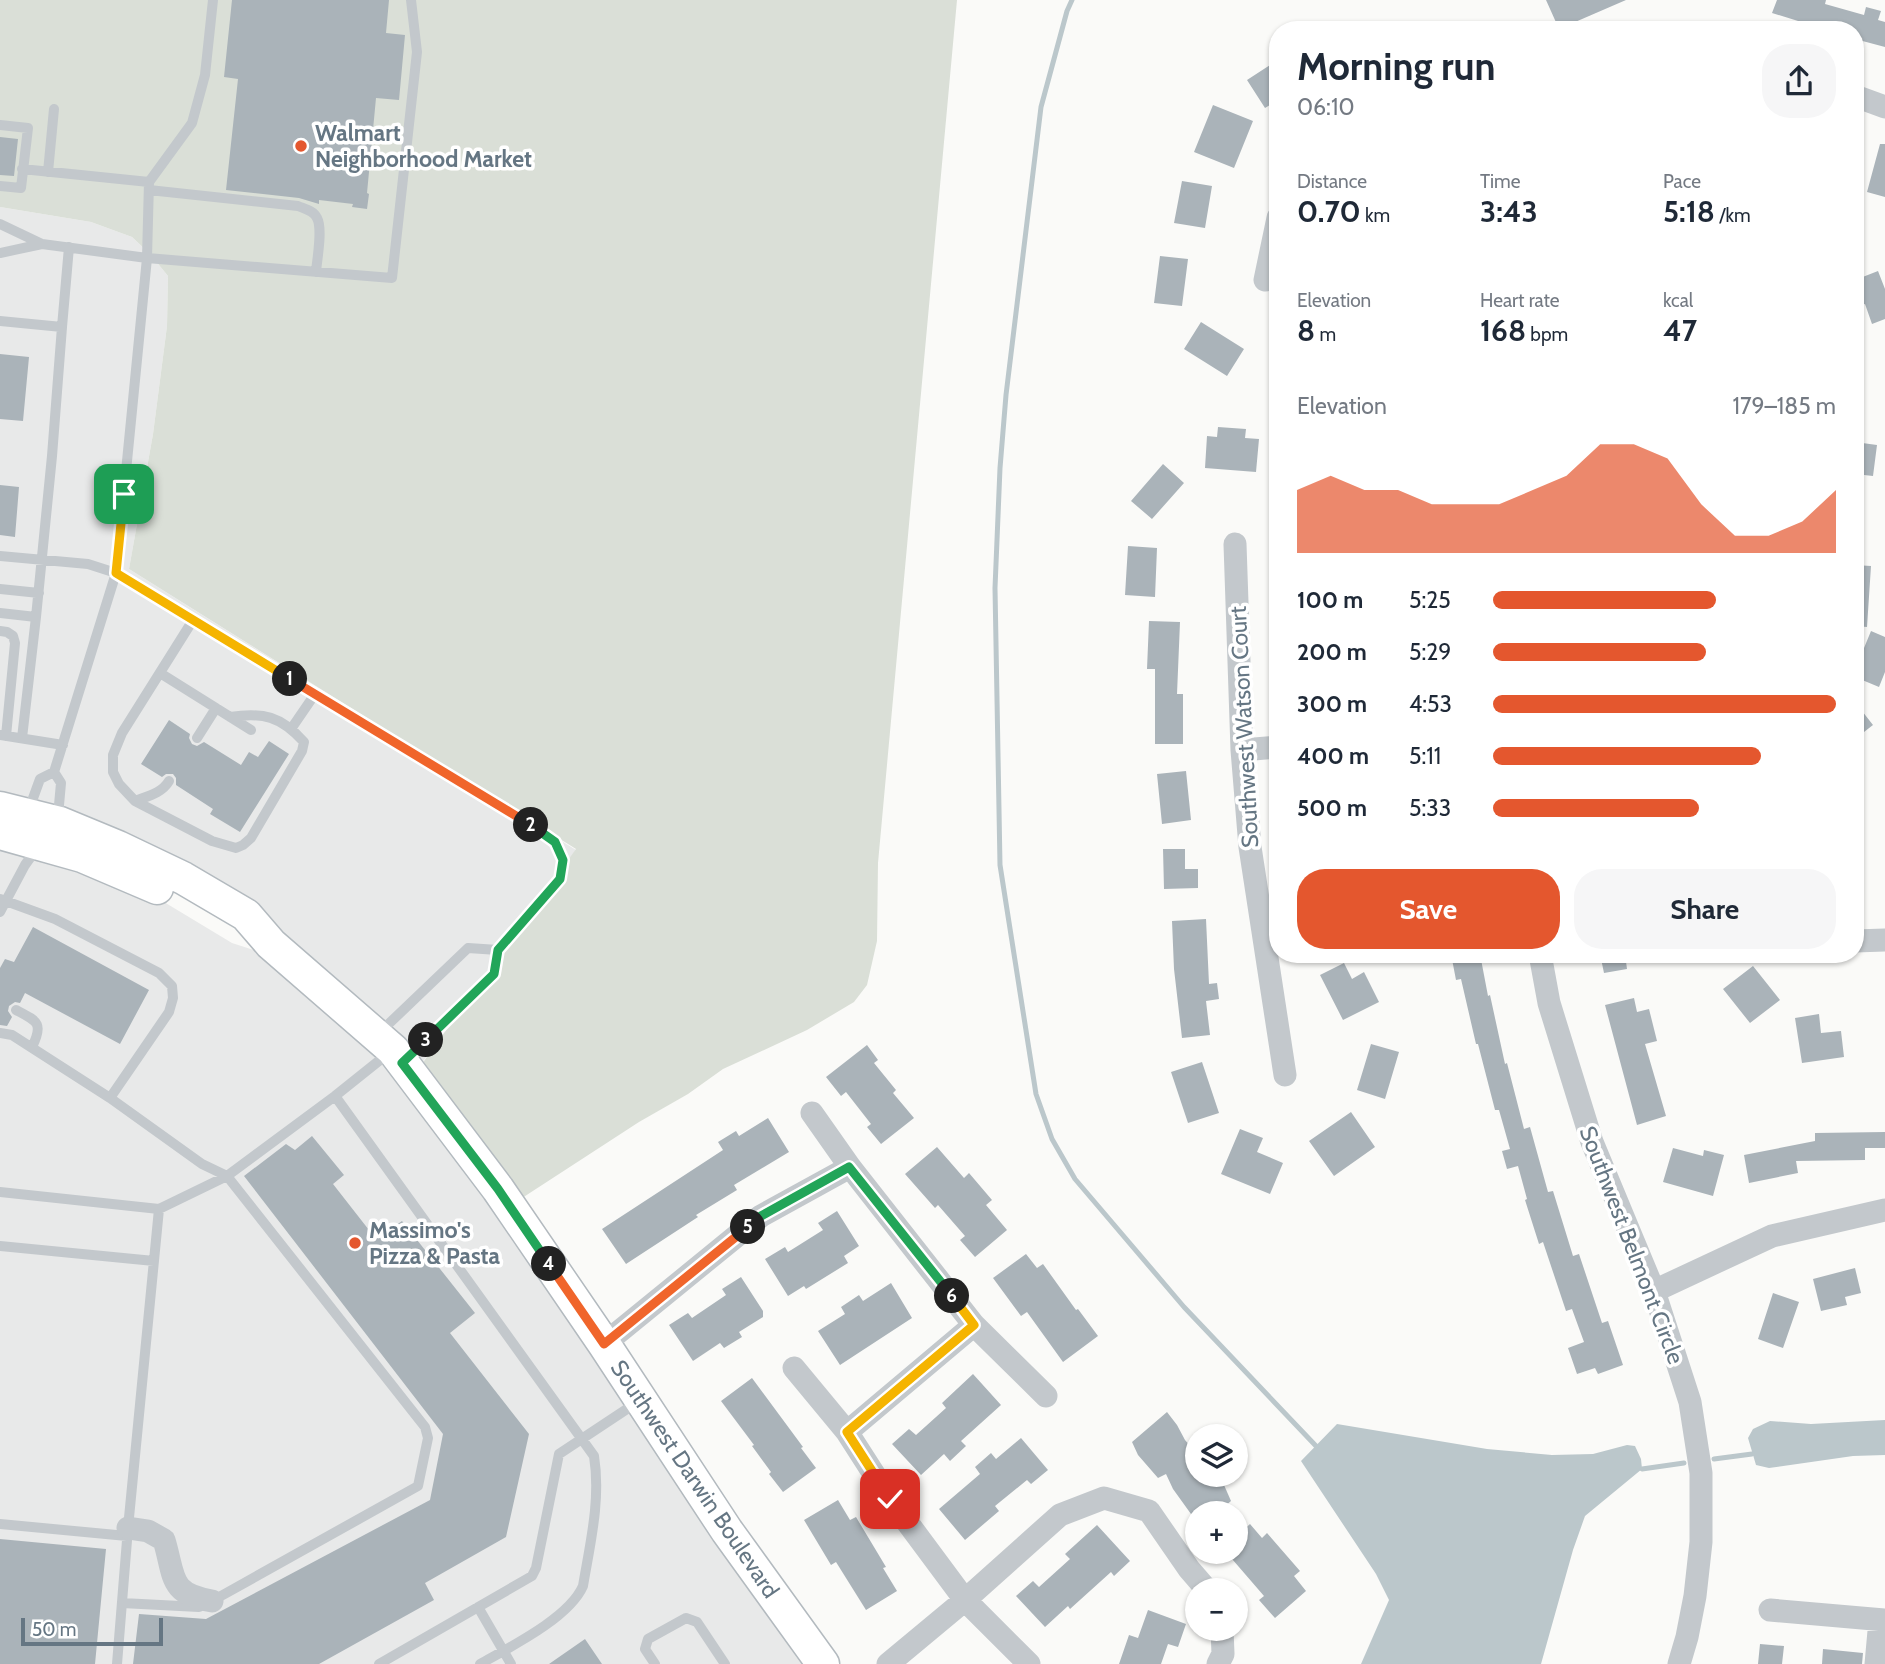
<!DOCTYPE html>
<html lang="en">
<head>
<meta charset="utf-8">
<style>
  body { margin:0; font-family:Cabin,sans-serif; background:#f6f6f7; color:#1f2937; height:100vh; display:flex; flex-direction:column; font-size:26px; white-space:nowrap }
  * { box-sizing:border-box; margin:0 }
  p { font-size:23px; color:#747a83 }
  .icon { flex:none; width:38px; height:38px; fill:none; stroke:currentColor; stroke-width:2; stroke-linecap:round; stroke-linejoin:round }
  .map { position:relative; flex:1; overflow:hidden }
  .sheet { position:absolute; left:1269px; top:21px; width:595px; height:942px; display:flex; flex-direction:column; background:#fff; border-radius:28px; box-shadow:0 2px 5px #0004 }
  .sheet>* { flex:none }
  .tools { position:absolute; left:1185px; top:1424px; display:grid; gap:14px }
  .tools a { display:grid; place-items:center; width:63px; height:63px; border-radius:50%; background:#fff; box-shadow:0 2px 5px #0004; font-size:35px }
  .scale { position:absolute; left:21px; bottom:18px; width:142px; box-sizing:border-box; padding-left:7px; border:4px solid #657683; border-top:0; font-size:19px; line-height:24px; white-space:nowrap; color:#657683; -webkit-text-stroke:5px #fff; paint-order:stroke }
  .pin { position:absolute; display:grid; place-items:center; width:60px; height:60px; color:#fff; margin:-30px; border-radius:14px; box-shadow:0 4px 10px #0006 }
  .km { position:absolute; width:35px; height:35px; margin:-18px; border-radius:50%; background:#222; color:#fff; font-size:19px; line-height:35px; text-align:center }
  .round { display:grid; place-items:center; flex:none; width:74px; height:74px; border-radius:28px; background:#f6f6f7 }
  .headline { display:flex; align-items:center; justify-content:space-between; height:119px; padding:0 28px }
  h1 { font-size:38px; font-weight:800; line-height:52px }
  .metrics { display:grid; grid-template-columns:repeat(3,1fr); gap:10px; height:119px; padding:7px 28px }
  .metrics div { display:grid; align-content:center }
  .metrics b { font-size:30px; font-weight:800 }
  .metrics small { font-size:19px; font-weight:400 }
  .metrics p { font-size:19px }
  .chart { height:196px; padding:14px 28px }
  .chart p { display:flex; justify-content:space-between }
  .chart svg { width:100%; height:126px; margin-top:7px; fill:#e4572e; opacity:.7 }
  .primary-button { display:flex; gap:14px; margin-top:auto; padding:14px 28px }
  .primary-button a { flex:1; height:80px; border-radius:28px; background:#e4572e; color:#fff; font-size:28px; font-weight:800; line-height:80px; text-align:center }
  .primary-button a+a { background:#f6f6f7; color:#1f2937 }
  ul { padding:0 28px; list-style:none; font-size:23px }
  li { display:grid; grid-template-columns:112px 84px 1fr; align-items:center; height:52px }
  li i { height:18px; border-radius:9px; background:#e4572e }
  .map>svg:first-child { display:block }
  .built { fill:#e8e9e9 }
  .green { fill:#dadfd7 }
  .water { fill:#bbc7cb }
  .lines { fill:none; stroke-linecap:round; stroke-linejoin:round }
  .stream { stroke:#bbc7cb; stroke-width:5 }
  .building { fill:#aab3b9 }
  .secondary-casing { stroke:#b3babf; stroke-width:35 }
  .lane { stroke:#c3c8cc; stroke-width:10 }
  .street { stroke:#c3c8cc; stroke-width:23 }
  .secondary { stroke:#fff; stroke-width:32 }
  .split-1-casing { stroke:#fff; stroke-width:14 }
  .split-2-casing { stroke:#fff; stroke-width:14 }
  .split-3-casing { stroke:#fff; stroke-width:14 }
  .split-4-casing { stroke:#fff; stroke-width:14 }
  .split-5-casing { stroke:#fff; stroke-width:14 }
  .split-6-casing { stroke:#fff; stroke-width:14 }
  .split-7-casing { stroke:#fff; stroke-width:14 }
  .split-1 { stroke:#f5b400; stroke-width:9 }
  .split-2 { stroke:#f0652b; stroke-width:9 }
  .split-3 { stroke:#22a559; stroke-width:9 }
  .split-4 { stroke:#22a559; stroke-width:9 }
  .split-5 { stroke:#f0652b; stroke-width:9 }
  .split-6 { stroke:#22a559; stroke-width:9 }
  .split-7 { stroke:#f5b400; stroke-width:9 }
  .poi-dot { fill:#e4572e; stroke:#fff; stroke-width:2.5 }
  .labels { text-anchor:middle; stroke-width:7; stroke-linejoin:round; paint-order:stroke }
  .poi-label { font-size:23px; font-weight:bold; fill:#657683; stroke:#fff; text-anchor:start }
  .street-label { font-size:23px; fill:#657683; stroke:#fff }
</style>
</head>
<body>
<div class="map">
<svg width="1885" height="1664" viewBox="0 0 1885 1664">
  <rect width="100%" height="100%" fill="#fafaf8"/>
  <path class="built" d="M0 207 91 222 132 237 150 254 168 276 167 326 153 434 129 569 576 850 419 1067 283 940 0 796Z
    M0 844 79 866 164 902 232 943 266 954 386 1058 491 1196 810 1664H0Z"/>
  <path class="green" d="M0 0H957L878 863 877 941 867 985 854 1002 807 1030 723 1069 688 1094 639 1122 519 1200 419 1068 576 849 129 569 153 434 167 326 168 276 150 254 132 237 91 222 0 207Z"/>
  <path class="water" d="M1885 1420V1455L1853 1456 1769 1468 1756 1465 1748 1438 1753 1429 1770 1421 1811 1424Z
    M1337 1424 1487 1449 1552 1455 1593 1454 1627 1445 1635 1446 1641 1459 1642 1469 1585 1516 1573 1550 1541 1664H1361L1389 1600 1376 1574 1301 1461Z"/>
  <g class="lines">
    <path class="stream" d="M1072 0 1067 11 1041 107 1006 395 1000 468 995 588 1000 865 1036 1094 1052 1139 1075 1179 1184 1307 1316 1446
      M1714 1459 1752 1454
      M1642 1469 1684 1463"/>
  </g>
  <path class="building" d="M232 0H389L386 33 405 35 399 100 376 98 367 193 369 194 367 209 352 207 353 204 319 200V204L299 198 226 190 238 79 224 77Z
    M1546 0H1626L1559 29Z
    M1777 0H1826L1825 4 1864 15 1866 7 1881 11 1878 20 1885 22V47L1855 39V30H1827L1772 13Z
    M1278 60V100L1265 108 1247 80Z
    M1213 105 1253 121 1234 168 1194 152Z
    M0 137 18 139 14 176 0 175Z
    M1880 144H1885V197L1867 192Z
    M1182 181 1212 186 1205 228 1174 223Z
    M1160 256 1188 259 1182 306 1154 303Z
    M1878 271 1885 289V319L1872 324 1865 304 1855 307V280Z
    M1201 322 1244 349 1227 376 1184 349Z
    M0 354 29 357 23 421 0 419Z
    M1218 427 1246 429 1245 438 1259 439 1256 472 1205 468 1207 436 1217 437Z
    M1855 442 1877 445 1873 476 1855 474Z
    M1163 464 1184 483 1152 519 1131 501Z
    M0 485 19 487 15 537 0 535Z
    M1128 546 1157 548 1155 597 1125 595Z
    M1855 565 1871 566 1867 627 1855 626Z
    M1149 621 1180 622 1177 694H1183V744H1155V669H1147Z
    M1871 631 1885 637V672L1879 687 1855 677V670Z
    M1855 702 1873 725 1855 739Z
    M169 720 190 734 189 738 192 744 197 746 204 742 241 765 249 752 258 757 269 741 289 754 240 832 210 814 213 809 176 785V778L173 774H166L162 777 141 764Z
    M1186 771 1191 820 1162 824 1157 774Z
    M1163 849H1185V869H1198V888L1164 889Z
    M1206 919 1209 984 1217 983 1219 999 1206 1001 1210 1035 1182 1038 1174 969 1172 921Z
    M33 927 149 990 120 1044 25 993 20 1003 15 1002 9 1006 8 1011 12 1017 7 1026 0 1025V968L5 959 14 962Z
    M1451 954H1480L1488 996 1490 995 1505 1064 1507 1063 1524 1129 1530 1127 1548 1192 1553 1191 1573 1256 1579 1254 1602 1323 1608 1321 1623 1365 1598 1374 1595 1368 1577 1374 1568 1348 1584 1342 1572 1309 1566 1311 1543 1242 1539 1244 1525 1200 1527 1199 1518 1166 1507 1169 1502 1151 1510 1149 1499 1110H1495L1478 1044H1476L1461 979 1456 980Z
    M1600 954H1625L1627 969 1604 973Z
    M1344 963 1352 979 1364 972 1379 1002 1343 1020 1320 975Z
    M1753 966 1780 1000 1750 1023 1723 989Z
    M1634 998 1637 1012 1649 1009 1657 1041 1645 1044 1666 1116 1637 1125 1605 1005Z
    M1819 1014 1821 1033 1841 1031 1844 1057 1802 1063 1795 1018Z
    M1371 1044 1399 1052 1385 1099 1357 1090Z
    M867 1045 878 1060 874 1063 896 1090 893 1093 914 1118 881 1144 867 1127 871 1124 846 1092 841 1096 826 1077Z
    M1202 1062 1219 1113 1188 1123 1171 1072Z
    M1351 1112 1375 1147 1334 1176 1309 1141Z
    M768 1118 789 1152 734 1185 737 1190 696 1215 698 1217 626 1264 602 1229 723 1150 718 1142 736 1131 739 1136Z
    M1240 1129 1263 1138 1257 1152 1283 1163 1270 1194 1221 1174Z
    M1885 1132V1148H1865V1160L1796 1161 1798 1173 1749 1183 1744 1155 1815 1141V1133Z
    M312 1136 344 1175 333 1184 376 1239 402 1221 475 1313 450 1333 529 1434 506 1537 425 1583 434 1600 319 1664H133L139 1614 206 1619 430 1500 443 1434 244 1176 286 1144 295 1150Z
    M937 1147 964 1178 969 1173 992 1200 986 1205 1007 1230 975 1257 960 1240 965 1236 938 1205 935 1208 905 1174Z
    M1673 1148 1703 1156 1704 1150 1724 1155 1713 1196 1663 1182Z
    M837 1211 859 1246 844 1256 848 1263 806 1289 804 1286 788 1296 765 1259 785 1247 788 1252 823 1230 818 1223Z
    M1026 1254 1037 1268 1043 1264 1076 1310 1078 1309 1098 1336 1063 1362 1027 1312 1021 1316 993 1278Z
    M1855 1268 1861 1293 1845 1297 1847 1305 1821 1311 1813 1279Z
    M741 1277 763 1311V1317L739 1332 742 1337 724 1348 720 1343 693 1361 669 1325 688 1313 692 1318 726 1295 722 1289Z
    M891 1283 912 1318 840 1365 818 1331 845 1314 841 1307 859 1295 863 1301Z
    M1773 1293 1799 1302 1783 1348 1758 1339Z
    M973 1374 1001 1405 961 1441 966 1446 950 1461 944 1454 921 1475 892 1444 909 1429 916 1435 946 1408 942 1403Z
    M752 1378 803 1447 801 1448 816 1468 783 1492 769 1474 771 1472 752 1446 754 1445 721 1401Z
    M1167 1412 1177 1425 1185 1440 1197 1454V1475H1216L1224 1485 1231 1501 1216 1514H1191L1173 1489 1166 1474 1158 1478 1138 1455 1132 1442Z
    M1021 1438 1048 1470 1031 1484 1027 1480 995 1506 999 1511 965 1540 939 1509 980 1474 975 1467 991 1453 996 1459Z
    M838 1500 850 1520 856 1517 886 1567 883 1568 897 1591 866 1610 836 1562 831 1565 804 1520Z
    M1250 1524 1262 1538 1267 1533 1300 1571 1294 1576 1306 1591 1275 1618 1259 1600 1264 1596 1226 1552H1236V1537Z
    M1097 1525 1130 1561 1114 1576 1111 1572 1070 1609 1068 1606 1045 1627 1016 1596 1033 1581 1039 1587 1070 1559 1065 1554Z
    M0 1539 106 1549 95 1664H0Z
    M1148 1610 1186 1624 1178 1647 1168 1644 1161 1664H1119L1129 1635 1138 1638Z
    M585 1639 602 1664H549Z
    M1760 1644 1784 1646 1782 1664H1758Z
    M1823 1649 1863 1653 1862 1664H1822Z"/>
  <g class="lines">
    <g class="secondary-casing">
      <path id="secondary" d="M0 808 60 823 118 847 183 878 246 915 271 944 393 1050 498 1189 604 1344 727 1531 823 1664
        M0 833 82 856 157 888"/>
    </g>
    <path class="lane" d="M213 0 205 75 192 123 149 182 147 258 392 278 417 52 411 0
      M0 125 28 128 21 188 0 186
      M22 169 149 182
      M48 172 54 109
      M149 190 298 206C305 209 314 211 317 218 323 229 317 259 316 272
      M0 224 42 244
      M0 253 42 244 147 258 116 573 54 772 40 779 32 801 25 809
      M0 321 62 327 52 456 36 617 0 613
      M62 327 69 247
      M0 556 88 564 116 573 541 831 555 842 563 860 560 879 498 950 494 974 404 1061
      M0 589 39 593
      M193 620 122 733 113 755V772L119 784 135 801 212 841 236 848 243 845 251 838 302 751 304 742C281 716 263 712 230 717
      M0 631 7 632 13 636 15 643 6 736
      M160 673 251 730
      M291 729 315 694
      M0 735 63 745
      M22 738 36 617
      M197 738 216 708
      M54 772 61 783 59 805 60 819
      M135 801C148 796 162 793 169 781
      M0 899 55 919 159 973 172 986 173 998 169 1012 110 1098
      M0 912 25 865 37 848
      M16 1010C37 1021 44 1023 32 1047
      M0 1033 12 1035 110 1098 202 1164 227 1176 425 1427 428 1438 418 1486 212 1601 199 1607 122 1603
      M377 1035 468 948 498 950
      M335 1096 594 1456C601 1500 590 1544 583 1586 569 1618 510 1647 480 1664
      M0 1192 159 1209 227 1176 335 1096 390 1052
      M0 1246 154 1261
      M0 1524 127 1536
      M478 1607 511 1664
      M117 1664 128 1528 159 1209
      M379 1664 532 1576 536 1568 559 1454 639 1401
      M655 1664 645 1649 648 1639 686 1618 697 1622 725 1664"/>
    <path class="street" d="M1855 96 1885 107
      M1265 280 1278 218
      M1235 544 1242 750 1250 847 1285 1075
      M1242 750 1278 747
      M1855 941 1885 940
      M1540 954 1549 1003 1592 1142 1654 1291 1690 1402 1701 1473V1542L1695 1596 1687 1637 1679 1664
      M812 1113 850 1167 974 1325 1046 1396
      M1654 1291 1772 1236 1885 1210
      M604 1344 761 1216 850 1167
      M794 1368 847 1432 890 1499 965 1600 1029 1664
      M847 1432 974 1325
      M128 1528 148 1531 164 1540C175 1576 168 1594 212 1601
      M1770 1610 1885 1620
      M888 1664 965 1600 1060 1515 1104 1498 1149 1511 1189 1569 1208 1591
      M1218 1664 1223 1654 1222 1629
      M1876 1664 1880 1620"/>
    <use href="#secondary" class="secondary"/>
  </g>
  <g class="lines">
    <g class="split-1-casing">
      <path id="split-1" d="M124 494 116 573 290 679"/>
    </g>
    <g class="split-2-casing">
      <path id="split-2" d="M290 679 531 825"/>
    </g>
    <g class="split-3-casing">
      <path id="split-3" d="M426 1040 494 974 498 950 560 879 563 860 555 842 531 825"/>
    </g>
    <g class="split-4-casing">
      <path id="split-4" d="M426 1040 402 1063 498 1189 549 1264"/>
    </g>
    <g class="split-5-casing">
      <path id="split-5" d="M549 1264 604 1344 748 1227"/>
    </g>
    <g class="split-6-casing">
      <path id="split-6" d="M748 1227 761 1216 849 1167 952 1296"/>
    </g>
    <g class="split-7-casing">
      <path id="split-7" d="M890 1499 847 1432 974 1325 952 1296"/>
    </g>
    <use href="#split-1" class="split-1"/>
    <use href="#split-2" class="split-2"/>
    <use href="#split-3" class="split-3"/>
    <use href="#split-4" class="split-4"/>
    <use href="#split-5" class="split-5"/>
    <use href="#split-6" class="split-6"/>
    <use href="#split-7" class="split-7"/>
  </g>
  <g class="poi-dot">
    <circle cx="301" cy="146" r="7"/>
    <circle cx="355" cy="1243" r="7"/>
  </g>
  <g class="labels">
    <g class="poi-label">
      <text x="315" y="141">Walmart<tspan x="315" dy="26">Neighborhood Market</tspan></text>
      <text x="369" y="1238">Massimo's<tspan x="369" dy="26">Pizza &amp; Pasta</tspan></text>
    </g>
    <g class="street-label">
      <text transform="translate(1244 727) rotate(-93)" y="8">Southwest Watson Court</text>
      <text transform="translate(1632 1245) rotate(69)" y="8">Southwest Belmont Circle</text>
      <text transform="translate(695 1479) rotate(56)" y="8">Southwest Darwin Boulevard</text>
    </g>
  </g>
</svg>
<div class="tools">
<a><svg class="icon" aria-label="layers" viewBox="0 0 24 24"><path d="M12 4l9 5-9 5-9-5zM3 14l9 5 9-5"/></svg></a>
<a>+</a>
<a>−</a>
</div>
<div class="scale">50 m</div>
<div class="pin" style="left:124px;top:494px;background:#1e9e55"><svg class="icon" aria-label="arrive" viewBox="0 0 24 24"><path d="M6 21V4h12l-3 4 3 4H6"/></svg></div>
<div class="pin" style="left:890px;top:1499px;background:#d93025"><svg class="icon" aria-label="check" viewBox="0 0 24 24"><path d="M5 12l5 5 9-10"/></svg></div>
<b class="km" style="left:290px;top:679px">1</b>
<b class="km" style="left:531px;top:825px">2</b>
<b class="km" style="left:426px;top:1040px">3</b>
<b class="km" style="left:549px;top:1264px">4</b>
<b class="km" style="left:748px;top:1227px">5</b>
<b class="km" style="left:952px;top:1296px">6</b>
<section class="sheet">
<div class="headline"><div><h1>Morning run</h1><p>06:10</p></div><a class="round"><svg class="icon" aria-label="share" viewBox="0 0 24 24"><path d="M12 15V3M7 8l5-5 5 5M5 13v7h14v-7"/></svg></a></div>
<div class="metrics">
<div><p>Distance</p><b>0.70<small> km</small></b></div>
<div><p>Time</p><b>3:43</b></div>
<div><p>Pace</p><b>5:18<small> /km</small></b></div>
</div>
<div class="metrics">
<div><p>Elevation</p><b>8<small> m</small></b></div>
<div><p>Heart rate</p><b>168<small> bpm</small></b></div>
<div><p>kcal</p><b>47</b></div>
</div>
<div class="chart"><p><span>Elevation</span>179–185 m</p>
<svg viewBox="0 0 160 44" preserveAspectRatio="none"><path d="M0 44V22L10 17L20 22L30 22L40 27L50 27L60 27L70 22L80 17L90 6L100 6L110 11L120 27L130 38L140 38L150 33L160 22V44z"/></svg>
</div>
<ul>
<li><b>100 m</b>5:25<i style="width:65%"></i></li>
<li><b>200 m</b>5:29<i style="width:62%"></i></li>
<li><b>300 m</b>4:53<i style="width:100%"></i></li>
<li><b>400 m</b>5:11<i style="width:78%"></i></li>
<li><b>500 m</b>5:33<i style="width:60%"></i></li>
</ul>
<div class="primary-button"><a>Save</a><a>Share</a></div>
</section>
</div>
</body>
</html>
